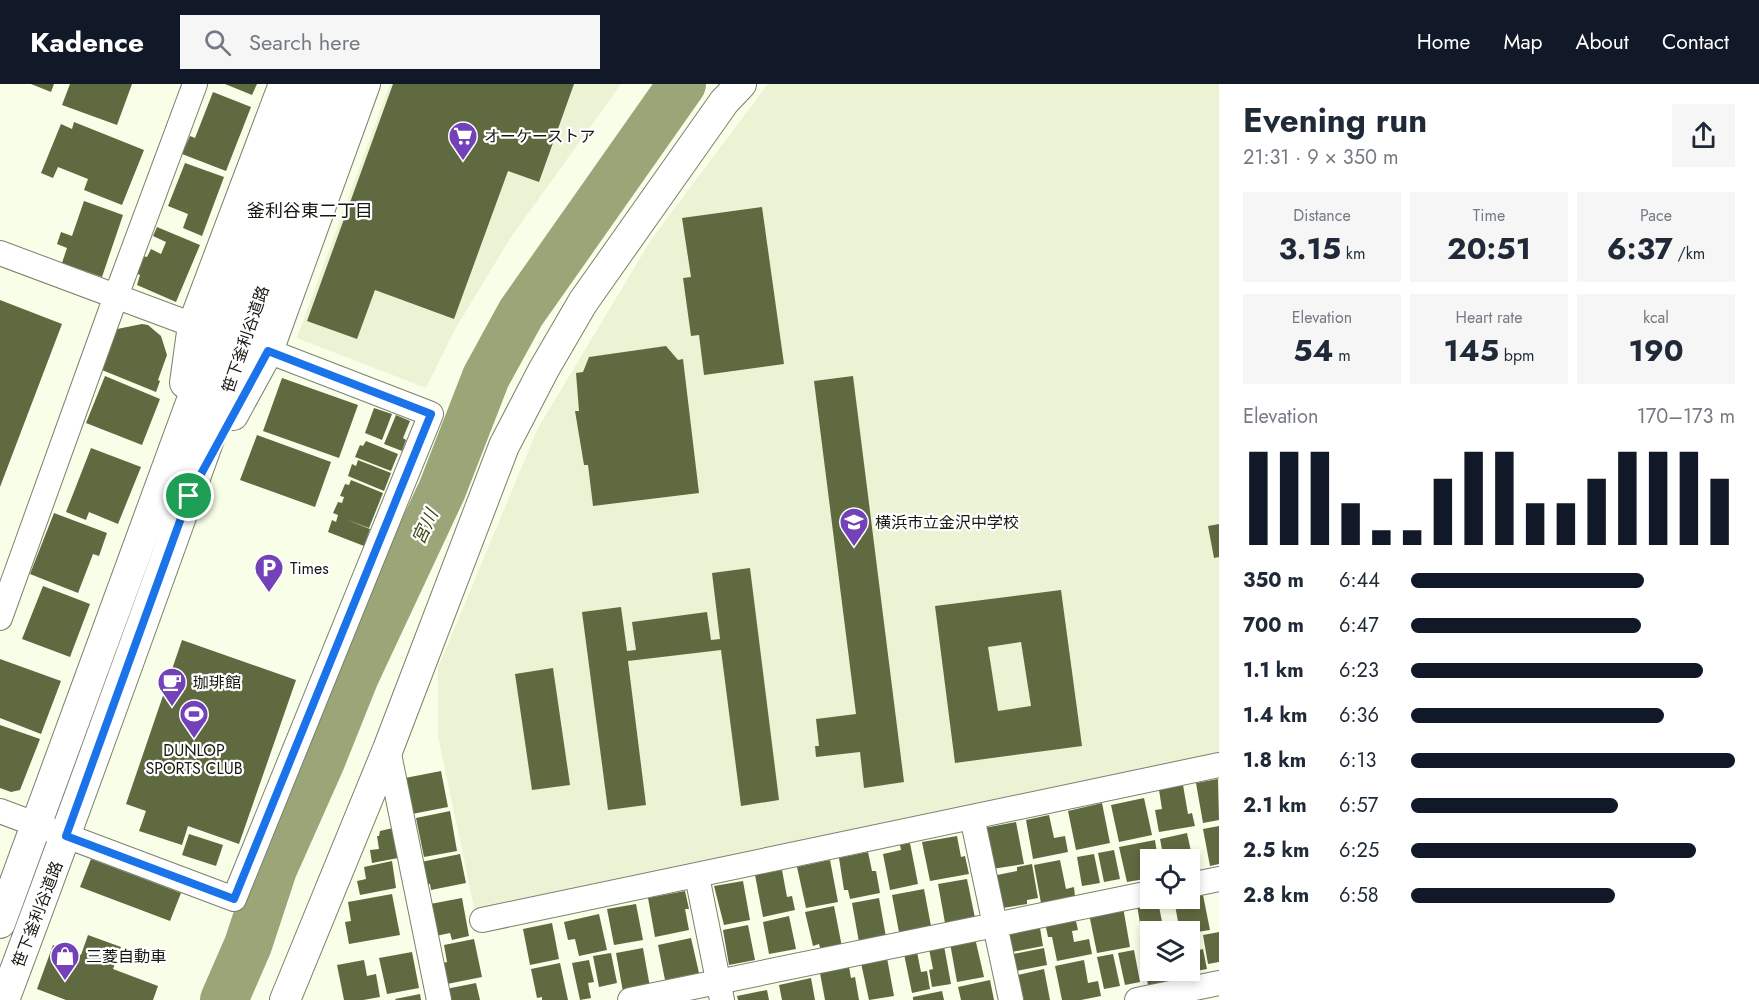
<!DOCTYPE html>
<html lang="en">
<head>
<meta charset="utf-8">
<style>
  body { margin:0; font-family:Jost,"Noto Sans JP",sans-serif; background:#f6f6f7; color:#1f2937; height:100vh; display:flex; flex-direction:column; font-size:22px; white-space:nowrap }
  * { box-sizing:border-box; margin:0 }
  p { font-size:20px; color:#747a83 }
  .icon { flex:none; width:33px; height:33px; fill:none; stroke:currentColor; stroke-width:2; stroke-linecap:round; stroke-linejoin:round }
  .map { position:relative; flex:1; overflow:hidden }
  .drawer { display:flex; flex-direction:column; background:#fff; width:540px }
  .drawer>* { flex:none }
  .tools { position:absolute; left:1140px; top:765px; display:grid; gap:12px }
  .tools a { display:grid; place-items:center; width:60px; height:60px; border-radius:0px; background:#fff; box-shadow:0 3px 9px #0003; font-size:30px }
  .pin { position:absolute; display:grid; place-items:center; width:51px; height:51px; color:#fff; margin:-26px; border:3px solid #fff; border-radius:50%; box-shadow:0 2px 6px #0007 }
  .round { display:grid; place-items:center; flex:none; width:63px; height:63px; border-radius:0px; background:#f6f6f7 }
  .overview { display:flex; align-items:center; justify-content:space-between; height:102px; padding:0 24px }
  h1 { font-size:33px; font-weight:700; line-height:45px }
  .figures { display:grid; grid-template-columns:repeat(3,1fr); gap:9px; height:102px; padding:6px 24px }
  .figures div { display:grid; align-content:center; border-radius:0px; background:#f6f6f7; text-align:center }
  .figures b { font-size:30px; font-weight:700 }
  .figures small { font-size:16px; font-weight:400 }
  .figures p { font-size:16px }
  .chart { height:168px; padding:12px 24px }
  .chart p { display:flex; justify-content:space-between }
  .chart svg { width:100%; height:108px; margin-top:6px; stroke:#111827; stroke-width:6 }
  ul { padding:0 24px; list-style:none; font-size:20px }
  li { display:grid; grid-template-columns:96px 72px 1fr; align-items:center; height:45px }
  li i { height:15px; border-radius:8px; background:#111827 }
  header { display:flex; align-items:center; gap:36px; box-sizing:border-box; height:84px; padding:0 30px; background:#111827; color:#fff }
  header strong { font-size:28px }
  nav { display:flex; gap:33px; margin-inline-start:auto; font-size:21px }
  .search { width:420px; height:54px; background:#f6f6f7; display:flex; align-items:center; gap:15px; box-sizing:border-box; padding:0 21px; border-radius:0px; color:#747a83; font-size:22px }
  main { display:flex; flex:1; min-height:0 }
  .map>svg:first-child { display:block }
  .built { fill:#ebf3d4 }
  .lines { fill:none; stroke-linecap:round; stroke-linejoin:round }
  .river { stroke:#9aa578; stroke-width:48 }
  .building { fill:#606a40; fill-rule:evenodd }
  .minor-casing { stroke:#7b806c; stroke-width:26 }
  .tertiary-casing { stroke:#7b806c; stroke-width:32 }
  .minor { stroke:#fff; stroke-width:24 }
  .tertiary { stroke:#fff; stroke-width:30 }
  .route-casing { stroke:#fff; stroke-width:12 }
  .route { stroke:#1a73e8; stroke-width:8 }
  .labels { text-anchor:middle; stroke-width:4.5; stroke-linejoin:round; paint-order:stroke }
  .poi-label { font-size:16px; fill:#171911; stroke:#fff; text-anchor:start }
  .street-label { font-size:16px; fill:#171911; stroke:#fff }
  .neighbourhood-label { font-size:18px; fill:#171911; stroke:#fff }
  .water-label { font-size:18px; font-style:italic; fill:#3d4713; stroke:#fff }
</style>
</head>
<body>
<header>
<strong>Kadence</strong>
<div class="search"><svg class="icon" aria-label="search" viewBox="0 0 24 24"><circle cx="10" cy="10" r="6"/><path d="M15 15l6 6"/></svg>Search here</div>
<nav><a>Home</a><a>Map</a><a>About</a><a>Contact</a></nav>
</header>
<main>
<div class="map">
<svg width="1219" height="916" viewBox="0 0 1219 916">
  <rect width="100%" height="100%" fill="#f8fee7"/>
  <path class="built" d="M390 0H621L509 156 454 247 426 304 297 254Z
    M768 0H1219V673L475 828 438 652V584L538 344 651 156Z"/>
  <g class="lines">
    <path class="river" d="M224 916 248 861 273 785 321 677 355 592 442 406 486 293 521 229 682 0"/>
  </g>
  <path class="building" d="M31 0H54L51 8Z
    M70 0H132L117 41 62 21Z
    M225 0H257L252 11Z
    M393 0H574L539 98 508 87 454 235 375 206 357 255 307 237Z
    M213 8 251 23 226 87 182 70 190 52 195 54Z
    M74 38 144 66 122 121 84 106 88 95 58 83 53 94 41 89 61 40 72 45Z
    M185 79 224 93 202 152 183 144 188 130 168 122Z
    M84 117 123 131 102 193 62 179 67 164 57 160 61 148 72 152Z
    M762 123 784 280 704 291 699 251 691 252 683 194 691 193 682 134Z
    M157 143 200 161 176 218 137 201 140 191 136 189 143 172 147 173 151 165 161 170 166 158 153 152Z
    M0 216 62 240 0 403Z
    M142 240 148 241 161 252 167 271 158 296 160 297 156 308 102 286 117 245Z
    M666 262 678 276 683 275 699 409 593 422 588 381H584L575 327H579L576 289 583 288 589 273Z
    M105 292 160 315 142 361 86 339Z
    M853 292 904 698 864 704 860 668 816 673 815 662H819L816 635 856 630 814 297Z
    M282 294 358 321 339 374 263 347Z
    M374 324 392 330 382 356 365 349Z
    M396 331 410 337 403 354 406 356 402 367 384 360Z
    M257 351 331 378 315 423 240 396Z
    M366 357 398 370 391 387 355 373 360 361 363 362Z
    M91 364 141 383 118 440 89 428 86 436 66 428Z
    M358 376 391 389 384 407 348 392 352 380 356 382Z
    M351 396 383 409 369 444 345 435 370 445 364 462 328 448 332 436 336 438 338 431 333 429 338 418 342 419 344 413 340 412 345 400 349 401Z
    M54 429 107 449 99 472 93 470 78 509 30 490Z
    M1219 440V473L1214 474 1208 442Z
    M750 484 779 716 741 722 721 566 628 577 646 721 608 726 582 528 621 523 627 567 636 566 632 538 707 528 711 556 720 555 712 489Z
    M43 502 90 520 70 573 22 555Z
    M1061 506 1082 662 955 679 935 522ZM1021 558 1031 622 998 627 988 563Z
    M182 556 296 596 239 760 188 742 182 761 139 747 146 727 126 720Z
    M0 575 61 597 41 650 0 634Z
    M553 584 570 701 532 706 515 590Z
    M0 641 40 655 20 706 11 708 0 704Z
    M441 687 448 723 412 730 405 694Z
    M1218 695 1219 736 1203 739 1196 699Z
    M1183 701 1188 730 1192 729 1195 742 1159 748 1155 726 1162 725 1159 706Z
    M1144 714 1152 751 1119 758 1111 721Z
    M1102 719 1110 759 1076 766 1068 727Z
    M450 727 457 767 424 773 416 734Z
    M1049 731 1054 754 1065 752 1068 768 1033 775 1026 736Z
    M1016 738 1024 780 992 785 984 744Z
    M1219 742V780L1210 782 1203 745Z
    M393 744 398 774 372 779 370 766 379 765 377 752H379L380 747Z
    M1187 749 1195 786 1190 787V776H1164L1160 755Z
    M189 750 223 761 216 782 182 771Z
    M957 752 961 773 965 772 969 790 930 797 922 758Z
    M1155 756 1158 776H1150L1149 780 1150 794 1127 798 1119 763Z
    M910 759 918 800 890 806 883 770 901 766 900 761Z
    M1114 766 1120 795 1104 798 1098 769Z
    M868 768 872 787H876L880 809 850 815 848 806H844L839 774Z
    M460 770 466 799 431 806 430 800 425 801 421 778Z
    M1094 770 1100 799 1082 802 1077 773Z
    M91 775 181 809 170 837 80 803Z
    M830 776 838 818 806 824 797 783Z
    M1060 776 1066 805 1074 803 1075 813 1041 819 1034 781Z
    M392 777 396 804 360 811 357 797 366 795 364 783Z
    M1032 780 1038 814 1027 816V820L1003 824 997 791 1017 787V783Z
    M782 786 787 813 792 812 795 826 763 833 755 791Z
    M967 795 975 834 945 839 938 800Z
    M743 797 750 836 724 841 714 802Z
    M924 805 931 842 899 848 892 811Z
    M685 807 689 825H685L689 846 655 853 648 814Z
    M392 810 400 851 349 860 345 838 351 837 348 818Z
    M1203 811 1210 846 1190 849V848H1180L1174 816 1190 814V813Z
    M462 814 469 852 452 856 450 849 436 852 430 820Z
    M879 814 886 853 859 858 852 819Z
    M1158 817 1164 848H1150V857L1143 858 1137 821Z
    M636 820 643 856 614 861 607 825Z
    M834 822 842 863 821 867 819 860 813 862 805 828Z
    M1123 823 1130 863 1097 869 1089 830Z
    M599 830 607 866 579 872 575 855 568 856 564 838Z
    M789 832 796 865 769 870 763 838Z
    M1075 833 1078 846 1072 847 1074 858 1089 855 1092 870 1057 877 1052 853H1048L1045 839Z
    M552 839 559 875 530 881 523 845Z
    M748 841 755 876 729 881 723 846Z
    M1040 844 1043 862 1012 868 1008 849Z
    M1219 848V878L1208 880 1203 851Z
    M88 851 121 863 113 885 158 902 153 916H66L37 905 53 861 81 871Z
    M691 854 699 889 665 896 658 861Z
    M975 854 984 893 957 898 950 859Z
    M1196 854 1199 866 1203 865 1207 885 1190 888V855Z
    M474 855 482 893 447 900 443 879 447 878 444 861Z
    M944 862 951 900 932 903 929 886 933 885 929 865Z
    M1150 863V886H1176L1178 896 1148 901 1141 865Z
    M643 864 650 903 623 908 616 869Z
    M1044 864 1047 881 1016 887 1013 870Z
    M1134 866 1140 898 1125 901 1118 869Z
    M412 868 419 904 387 910 379 874Z
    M917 868 921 888 927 887 930 905 912 909 904 870Z
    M611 869 617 899 599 903 593 872Z
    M1113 870 1120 902 1104 905 1097 873Z
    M887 874 894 912 869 916 861 879Z
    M364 876 367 892 376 890 380 913 363 916H344L337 881Z
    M589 876 594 898 588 899 591 914 580 916 572 879Z
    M1084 876 1088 899 1098 897 1101 912 1081 916H1062L1055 882Z
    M560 879 568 916H542V913L537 914 531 885Z
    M849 883 851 894 855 893 859 916H825L820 889Z
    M1044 885 1050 916H1024L1018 891Z
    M811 894 815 916H782L779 901Z
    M990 896 994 916H961L958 903Z
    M476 899 480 916H448L446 905Z
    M767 906 769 916H738L737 912Z
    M942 907 944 916H913V913Z
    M420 910 421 916H396L395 915Z"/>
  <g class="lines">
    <g class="minor-casing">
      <path id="minor" d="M0 169 193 241
        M0 534 116 212 195 0
        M388 665 439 916
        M0 727 234 815 431 330 268 267
        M972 733 1011 916
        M697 792 722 916
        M1190 801 1219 795
        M482 836 1219 681
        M630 916 1150 809
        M1137 916 1219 899"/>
    </g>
    <g class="tertiary-casing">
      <path id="tertiary" d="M185 299 193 241 284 0
        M233 331 268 267 365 0
        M0 839 308 0
        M4 916C119 612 225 304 339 0
        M285 916 388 665 504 362 544 285 583 218 724 18 741 0"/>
    </g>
    <use href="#minor" class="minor"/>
    <use href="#tertiary" class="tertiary"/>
  </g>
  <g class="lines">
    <g class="route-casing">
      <path id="route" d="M268 267 431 330 234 815 66 752 189 412Z"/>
    </g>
    <use href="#route" class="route"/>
  </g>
  <defs>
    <g id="supermarket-pin" transform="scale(1.5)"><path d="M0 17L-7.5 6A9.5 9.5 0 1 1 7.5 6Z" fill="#7341b8" stroke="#fff"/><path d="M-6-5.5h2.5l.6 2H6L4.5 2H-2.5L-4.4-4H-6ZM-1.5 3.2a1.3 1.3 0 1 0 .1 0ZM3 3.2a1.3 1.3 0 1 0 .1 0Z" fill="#fff"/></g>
    <g id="school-pin" transform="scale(1.5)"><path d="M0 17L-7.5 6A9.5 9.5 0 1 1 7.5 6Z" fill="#7341b8" stroke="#fff"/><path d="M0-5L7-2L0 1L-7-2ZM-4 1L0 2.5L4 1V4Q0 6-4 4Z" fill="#fff"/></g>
    <g id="parking-pin" transform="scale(1.5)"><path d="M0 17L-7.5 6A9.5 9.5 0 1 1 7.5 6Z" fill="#7341b8" stroke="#fff"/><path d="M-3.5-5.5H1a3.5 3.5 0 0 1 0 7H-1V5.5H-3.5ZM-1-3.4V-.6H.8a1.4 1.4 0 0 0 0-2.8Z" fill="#fff"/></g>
    <g id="cafe-pin" transform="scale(1.5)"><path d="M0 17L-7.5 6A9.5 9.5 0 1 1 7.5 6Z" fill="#7341b8" stroke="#fff"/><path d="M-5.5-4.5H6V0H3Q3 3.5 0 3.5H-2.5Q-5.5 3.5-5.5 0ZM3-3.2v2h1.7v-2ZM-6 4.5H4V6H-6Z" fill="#fff"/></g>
    <g id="stadium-pin" transform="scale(1.5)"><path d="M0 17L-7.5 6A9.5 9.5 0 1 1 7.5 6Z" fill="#7341b8" stroke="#fff"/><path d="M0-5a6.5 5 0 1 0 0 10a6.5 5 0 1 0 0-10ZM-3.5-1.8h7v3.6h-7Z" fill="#fff"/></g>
    <g id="shop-pin" transform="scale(1.5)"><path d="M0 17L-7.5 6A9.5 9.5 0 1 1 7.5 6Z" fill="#7341b8" stroke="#fff"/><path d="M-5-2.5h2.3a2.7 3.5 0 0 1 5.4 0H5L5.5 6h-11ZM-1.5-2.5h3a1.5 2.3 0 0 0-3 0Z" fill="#fff"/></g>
  </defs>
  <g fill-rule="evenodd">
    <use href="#supermarket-pin" x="463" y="52"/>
    <use href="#school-pin" x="854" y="438"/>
    <use href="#parking-pin" x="269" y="484"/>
    <use href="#cafe-pin" x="172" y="598"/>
    <use href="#stadium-pin" x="194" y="630"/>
    <use href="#shop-pin" x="65" y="872"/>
  </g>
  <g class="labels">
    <g class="poi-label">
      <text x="484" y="58">オーケーストア</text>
      <text x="875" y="444">横浜市立金沢中学校</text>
      <text x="290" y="490">Times</text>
      <text x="193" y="604">珈琲館</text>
      <text x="194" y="672" text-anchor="middle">DUNLOP<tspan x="194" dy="18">SPORTS CLUB</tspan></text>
      <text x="86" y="878">三菱自動車</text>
    </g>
    <g class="street-label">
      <text transform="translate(245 255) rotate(-71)" y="6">笹下釜利谷道路</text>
      <text transform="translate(37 830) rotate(-69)" y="6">笹下釜利谷道路</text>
    </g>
    <g class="neighbourhood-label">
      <text x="310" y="133">釜利谷東二丁目</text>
    </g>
    <g class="water-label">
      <text transform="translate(425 443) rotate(-65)" y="6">宮川</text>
    </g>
  </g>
</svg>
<div class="tools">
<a><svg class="icon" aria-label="locate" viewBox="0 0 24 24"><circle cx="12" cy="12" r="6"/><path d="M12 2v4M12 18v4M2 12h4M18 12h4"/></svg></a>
<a><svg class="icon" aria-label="layers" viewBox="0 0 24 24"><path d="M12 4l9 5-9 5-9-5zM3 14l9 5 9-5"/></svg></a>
</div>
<div class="pin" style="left:189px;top:412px;background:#1e9e55"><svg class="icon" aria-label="arrive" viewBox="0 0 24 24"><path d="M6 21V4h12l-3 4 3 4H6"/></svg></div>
</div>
<section class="drawer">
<div class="overview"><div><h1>Evening run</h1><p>21:31 · 9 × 350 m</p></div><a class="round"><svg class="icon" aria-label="share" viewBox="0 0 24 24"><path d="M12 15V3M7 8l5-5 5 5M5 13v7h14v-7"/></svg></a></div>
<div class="figures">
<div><p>Distance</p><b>3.15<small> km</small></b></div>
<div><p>Time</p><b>20:51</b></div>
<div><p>Pace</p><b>6:37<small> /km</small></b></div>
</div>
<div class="figures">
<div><p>Elevation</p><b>54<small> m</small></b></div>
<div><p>Heart rate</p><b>145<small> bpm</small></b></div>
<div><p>kcal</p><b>190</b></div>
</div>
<div class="chart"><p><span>Elevation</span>170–173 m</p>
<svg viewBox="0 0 160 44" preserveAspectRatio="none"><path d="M5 44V6M15 44V6M25 44V6M35 44V27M45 44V38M55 44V38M65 44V17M75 44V6M85 44V6M95 44V27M105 44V27M115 44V17M125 44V6M135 44V6M145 44V6M155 44V17"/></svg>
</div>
<ul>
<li><b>350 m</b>6:44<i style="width:72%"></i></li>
<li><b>700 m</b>6:47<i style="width:71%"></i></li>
<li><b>1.1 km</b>6:23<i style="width:90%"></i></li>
<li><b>1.4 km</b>6:36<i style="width:78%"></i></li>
<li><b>1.8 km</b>6:13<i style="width:100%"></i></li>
<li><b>2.1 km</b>6:57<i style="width:64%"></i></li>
<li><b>2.5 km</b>6:25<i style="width:88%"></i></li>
<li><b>2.8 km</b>6:58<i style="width:63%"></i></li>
</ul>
</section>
</main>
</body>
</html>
